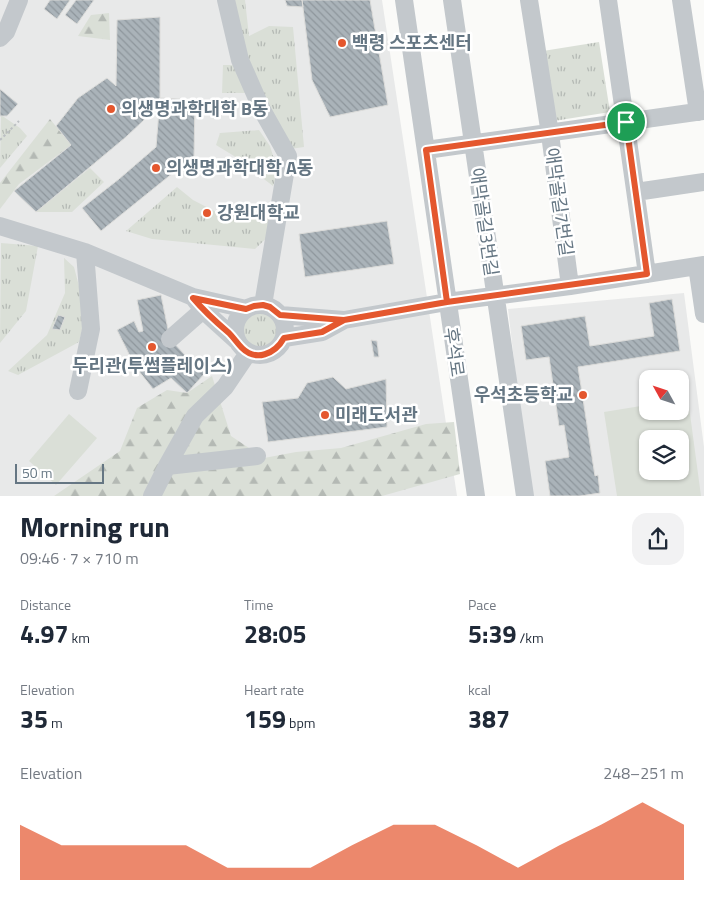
<!DOCTYPE html>
<html lang="en">
<head>
<meta charset="utf-8">
<style>
  body { margin:0; font-family:"Titillium Web","Noto Sans KR",sans-serif; background:#f2f2f3; color:#1f2937; height:100vh; display:flex; flex-direction:column; font-size:19px; white-space:nowrap }
  * { box-sizing:border-box; margin:0 }
  p { font-size:16px; color:#747a83 }
  .icon { flex:none; width:28px; height:28px; fill:none; stroke:currentColor; stroke-width:2; stroke-linecap:round; stroke-linejoin:round }
  .map { position:relative; height:496px; overflow:hidden }
  .details { display:flex; flex-direction:column; background:#fff; flex:1 }
  .details>* { flex:none }
  .needle { width:32px; rotate:310deg }
  .buttons { position:absolute; left:639px; top:370px; display:grid; gap:10px }
  .buttons a { display:grid; place-items:center; width:50px; height:50px; border-radius:10px; background:#fff; box-shadow:0 1px 4px #0004; font-size:25px }
  .scale { position:absolute; left:15px; bottom:12px; width:89px; box-sizing:border-box; padding-left:5px; border:2px solid #657683; border-top:0; font-size:14px; line-height:18px; white-space:nowrap; color:#657683; -webkit-text-stroke:4px #fff; paint-order:stroke }
  .pin { position:absolute; display:grid; place-items:center; width:42px; height:42px; color:#fff; margin:-21px; border:2px solid #fff; border-radius:50%; box-shadow:0 1px 5px #0007 }
  .round { display:grid; place-items:center; flex:none; width:52px; height:52px; border-radius:15px; background:#f2f2f3 }
  .head { display:flex; align-items:center; justify-content:space-between; height:85px; padding:0 20px }
  h1 { font-size:28px; font-weight:700; line-height:38px }
  .figures { display:grid; grid-template-columns:repeat(3,1fr); gap:8px; height:85px; padding:5px 20px }
  .figures div { display:grid; align-content:center }
  .figures b { font-size:25px; font-weight:700 }
  .figures small { font-size:14px; font-weight:400 }
  .figures p { font-size:14px }
  .chart { height:140px; padding:10px 20px }
  .chart p { display:flex; justify-content:space-between }
  .chart svg { width:100%; height:90px; margin-top:5px; fill:#e4572e; opacity:.7 }
  .map>svg:first-child { display:block }
  .built { fill:#e8e9e9; fill-rule:evenodd }
  .grass { fill:url(#grass-tufts) }
  .forest { fill:url(#forest-firs) }
  .pitch { fill:#dadfd7; fill-rule:evenodd }
  .building { fill:url(#building-back-hatch); stroke:#dcdcda }
  .lines { fill:none; stroke-linecap:round; stroke-linejoin:round }
  .path { stroke:#bbbfc2; stroke-width:2; stroke-dasharray:2.5 2.5; stroke-linecap:butt }
  .minor { stroke:#c3c8cc; stroke-width:18 }
  .route-casing { stroke:#fff; stroke-width:10 }
  .route { stroke:#e4572e; stroke-width:6 }
  .poi-dot { fill:#e4572e; stroke:#fff; stroke-width:2 }
  .labels { text-anchor:middle; stroke-width:5; stroke-linejoin:round; paint-order:stroke }
  .poi-label { font-size:18px; font-weight:bold; fill:#657683; stroke:#fff; text-anchor:start }
  .street-label { font-size:18px; fill:#657683; stroke:#fff }
</style>
</head>
<body>
<div class="map">
<svg width="704" height="496" viewBox="0 0 704 496">
  <defs>
    <pattern id="grass-tufts" width="24" height="20" patternUnits="userSpaceOnUse" patternTransform="scale(1.25)"><rect width="24" height="20" fill="#dadfd7"/><path d="M3 7l-1-3M5 7V3M7 7l1-3M15 17l-1-3M17 17v-4M19 17l1-3" fill="none" stroke="#b4b9b4"/></pattern>
    <pattern id="forest-firs" width="22" height="20" patternUnits="userSpaceOnUse" patternTransform="scale(1.25)"><rect width="22" height="20" fill="#dadfd7"/><path d="M5 1l3.5 6h-7zM16 11l3.5 6h-7z" fill="#b4b9b4"/></pattern>
    <pattern id="building-back-hatch" width="6" height="6" patternUnits="userSpaceOnUse" patternTransform="scale(1.25)"><rect width="6" height="6" fill="#aab3b9"/><path d="M-1 5l2 2M0 0l6 6M5-1l2 2" fill="none" stroke="#8e969c"/></pattern>
  </defs>
  <rect width="100%" height="100%" fill="#fafaf8"/>
  <path class="built" d="M0 0H382L457 496H0Z
    M684 293 704 447V496H530L508 309ZM648 379H680V411H648ZM648 439H680V471H648Z"/>
  <path class="grass" d="M232 0H245L249 36 269 26 293 27 304 147 290 149 246 58Z
    M599 42 610 112 554 121 543 51Z
    M223 65H235L247 93H222Z
    M1 115 20 128 27 136 0 168Z
    M259 130 270 146 278 172 273 186 234 156 216 145 220 133Z
    M90 168 104 182 72 212H36Z
    M177 187 193 200 224 216 245 207 274 202 277 228 255 249 152 239 126 231Z
    M1 243 38 246 26 311 0 343Z
    M64 258 74 267 80 290 84 322 79 342 18 375 8 371 47 335 65 293Z
    M241 330a21 21 0 1 1 42 0a21 21 0 1 1-42 0Z"/>
  <path class="forest" d="M109 13 110 40 78 36 91 15Z
    M50 119 71 145 19 184 0 209V183Z
    M212 376 231 436 264 458 296 452 341 448 426 424 454 422 460 474 382 496H54L120 451 137 408 167 390 187 393Z"/>
  <path class="pitch" d="M688 399 701 496H617L604 412 647 405 648 411H680V400ZM648 439H680V471H648Z
    M69 414 97 438 56 485 29 461Z"/>
  <path class="building" d="M50 0H70L57 19 44 9Z
    M76 0H94L77 24 65 15Z
    M285 0H302L303 7 287 6Z
    M302 0H370L388 105 330 117 312 80Z
    M160 17V98L144 120 126 137 36 212 14 191 71 145 56 126 78 98 107 78 116 86 117 20Z
    M0 89 18 104 7 116H0Z
    M160 98 195 100 194 156 101 231 82 208 119 179 156 147Z
    M387 221 394 264 305 277 299 234Z
    M161 295 170 339 186 356 205 373 187 393 171 378 153 389 135 366 117 330 134 321 139 332 143 331 137 300Z
    M672 299 680 351 578 367 595 476 598 475 600 493 580 496H550L545 461 569 457 564 425 559 426 549 357 526 360 521 326 585 316 590 346 654 336 649 303Z
    M58 315 65 317 60 330 52 329Z
    M371 340 377 341 379 357H374Z
    M333 377 346 389 386 379 387 427 268 442 262 402 298 398 307 383Z"/>
  <g class="lines">
    <path class="path" d="M0 140 19 121"/>
    <path class="minor" d="M226 0 240 60 262 110 288 156 263 305
      M404 0 476 496
      M452 0C477 165 500 331 525 496
      M529 0 550 134 570 286
      M608 0 647 274
      M681 0 698 112
      M0 38 6 32 19 0
      M426 150 704 111
      M636 192 704 182
      M0 226 85 252 193 297 246 309
      M697 266 704 314
      M193 297 203 310 236 340
      M235 330a25 25 0 1 1 50 0a25 25 0 1 1-50 0Z
      M280 315 344 320 447 302 570 286 704 265
      M284 338 322 332 344 320
      M170 339 203 310
      M78 391 91 329 85 252
      M167 466 257 456
      M152 496 167 466 195 416 225 387 248 353"/>
  </g>
  <g class="lines">
    <g class="route-casing">
      <path id="route" d="M626 122 426 150 447 302 344 320 322 332 284 338C275 354 256 362 242 348 237 343 234 338 229 333 216 322 204 311 193 298L246 309 254 306 263 305 270 307 280 315 344 320 447 302 647 274 626 122"/>
    </g>
    <use href="#route" class="route"/>
  </g>
  <g class="poi-dot">
    <circle cx="342" cy="43" r="5"/>
    <circle cx="111" cy="109" r="5"/>
    <circle cx="156" cy="168" r="5"/>
    <circle cx="207" cy="213" r="5"/>
    <circle cx="152" cy="347" r="5"/>
    <circle cx="583" cy="395" r="5"/>
    <circle cx="325" cy="415" r="5"/>
  </g>
  <g class="labels">
    <g class="poi-label">
      <text x="352" y="49">백령 스포츠센터</text>
      <text x="121" y="115">의생명과학대학 B동</text>
      <text x="166" y="174">의생명과학대학 A동</text>
      <text x="217" y="219">강원대학교</text>
      <text x="152" y="372" text-anchor="middle">두리관(투썸플레이스)</text>
      <text x="573" y="401" text-anchor="end">우석초등학교</text>
      <text x="335" y="421">미래도서관</text>
    </g>
    <g class="street-label">
      <text transform="translate(559 202) rotate(82)" y="6">애막골길7번길</text>
      <text transform="translate(484 222) rotate(82)" y="6">애막골길3번길</text>
      <text transform="translate(454 352) rotate(82)" y="6">후석로</text>
    </g>
  </g>
</svg>
<div class="buttons">
<a><svg class="needle" viewBox="-14 -14 28 28"><path d="M0-13l5 13h-10z" fill="#e53935"/><path d="M0 13l5-13h-10z" fill="#747a83"/></svg></a>
<a><svg class="icon" aria-label="layers" viewBox="0 0 24 24"><path d="M12 4l9 5-9 5-9-5zM3 14l9 5 9-5"/></svg></a>
</div>
<div class="scale">50 m</div>
<div class="pin" style="left:626px;top:122px;background:#1e9e55"><svg class="icon" aria-label="arrive" viewBox="0 0 24 24"><path d="M6 21V4h12l-3 4 3 4H6"/></svg></div>
</div>
<section class="details">
<div class="head"><div><h1>Morning run</h1><p>09:46 · 7 × 710 m</p></div><a class="round"><svg class="icon" aria-label="share" viewBox="0 0 24 24"><path d="M12 15V3M7 8l5-5 5 5M5 13v7h14v-7"/></svg></a></div>
<div class="figures">
<div><p>Distance</p><b>4.97<small> km</small></b></div>
<div><p>Time</p><b>28:05</b></div>
<div><p>Pace</p><b>5:39<small> /km</small></b></div>
</div>
<div class="figures">
<div><p>Elevation</p><b>35<small> m</small></b></div>
<div><p>Heart rate</p><b>159<small> bpm</small></b></div>
<div><p>kcal</p><b>387</b></div>
</div>
<div class="chart"><p><span>Elevation</span>248–251 m</p>
<svg viewBox="0 0 160 44" preserveAspectRatio="none"><path d="M0 44V17L10 27L20 27L30 27L40 27L50 38L60 38L70 38L80 27L90 17L100 17L110 27L120 38L130 27L140 17L150 6L160 17V44z"/></svg>
</div>
</section>
</body>
</html>
